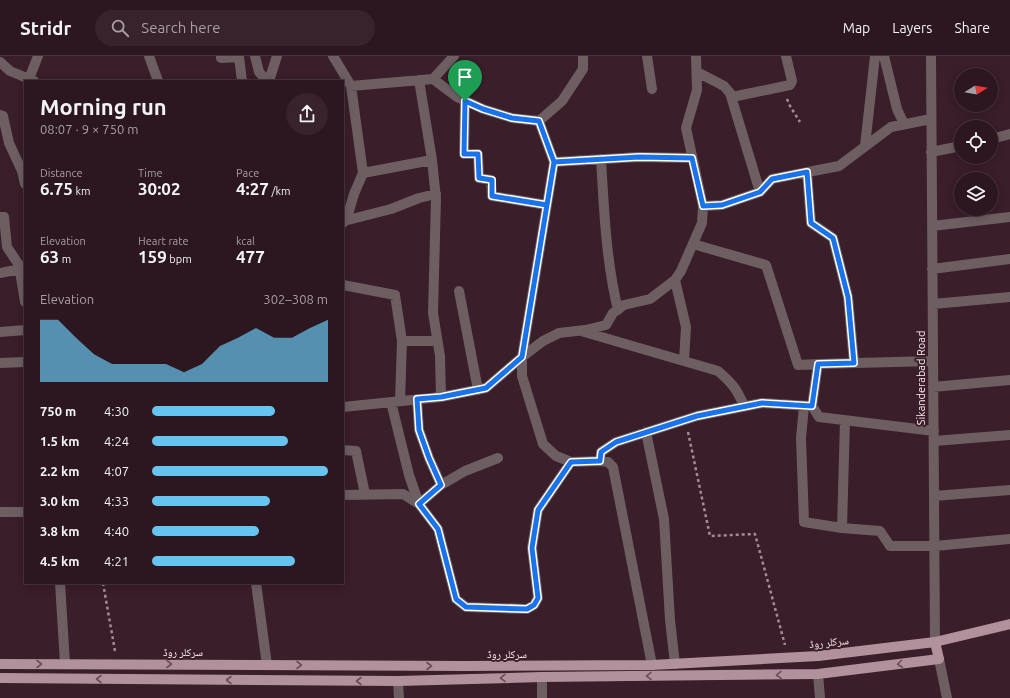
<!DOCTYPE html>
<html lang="en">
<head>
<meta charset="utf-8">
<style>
  body { margin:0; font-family:Ubuntu,"Noto Naskh Arabic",sans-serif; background:#38232c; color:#f1f3f6; height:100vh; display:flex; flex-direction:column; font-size:15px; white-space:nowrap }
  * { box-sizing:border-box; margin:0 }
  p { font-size:13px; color:#a69fa4 }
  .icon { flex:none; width:22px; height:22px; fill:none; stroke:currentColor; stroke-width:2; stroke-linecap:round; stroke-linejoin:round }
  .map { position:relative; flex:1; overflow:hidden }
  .panel { position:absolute; left:24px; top:24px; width:320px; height:504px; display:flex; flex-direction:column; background:#2c161f; border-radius:0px; box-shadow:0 2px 10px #0003,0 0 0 1px #48353d }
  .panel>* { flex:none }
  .needle { width:26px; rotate:79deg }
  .buttons { position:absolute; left:954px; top:12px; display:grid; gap:8px }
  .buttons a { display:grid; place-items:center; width:44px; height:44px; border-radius:50%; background:#2c161f; box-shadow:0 2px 10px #0003,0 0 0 1px #48353d; font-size:20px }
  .pin { position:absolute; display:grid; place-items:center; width:34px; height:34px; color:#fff; margin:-41px -17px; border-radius:50% 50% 50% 0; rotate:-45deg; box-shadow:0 0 4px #0007 }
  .pin .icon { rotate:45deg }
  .round { display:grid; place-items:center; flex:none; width:42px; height:42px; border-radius:21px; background:#38232c }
  .head { display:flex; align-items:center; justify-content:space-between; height:68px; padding:0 16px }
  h1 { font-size:22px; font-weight:700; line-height:30px }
  .figures { display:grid; grid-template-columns:repeat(3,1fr); gap:6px; height:68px; padding:4px 16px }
  .figures div { display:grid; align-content:center }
  .figures b { font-size:17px; font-weight:700 }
  .figures small { font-size:11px; font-weight:400 }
  .figures p { font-size:11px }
  .chart { height:112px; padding:8px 16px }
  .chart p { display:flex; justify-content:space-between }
  .chart svg { width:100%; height:72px; margin-top:4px; fill:#67c4f0; opacity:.7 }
  ul { padding:0 16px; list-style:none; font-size:13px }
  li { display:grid; grid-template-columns:64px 48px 1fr; align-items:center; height:30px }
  li i { height:10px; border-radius:5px; background:#67c4f0 }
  header { display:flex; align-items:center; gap:24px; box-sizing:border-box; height:56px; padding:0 20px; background:#2c161f; border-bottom:1px solid #48353d }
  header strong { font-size:19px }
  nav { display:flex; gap:22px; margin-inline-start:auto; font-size:14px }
  .search { width:280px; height:36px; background:#38232c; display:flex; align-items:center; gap:10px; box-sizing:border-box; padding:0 14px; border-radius:22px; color:#a69fa4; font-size:15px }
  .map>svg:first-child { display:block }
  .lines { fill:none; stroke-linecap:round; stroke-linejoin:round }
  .path { stroke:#a28d95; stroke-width:2.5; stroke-dasharray:3 3; stroke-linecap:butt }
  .minor { stroke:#6d5e62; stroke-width:10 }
  .major { stroke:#b1929c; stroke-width:10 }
  .oneway { stroke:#6a4c57 }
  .route-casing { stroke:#fff; stroke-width:8 }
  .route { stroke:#1a73e8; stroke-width:5 }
  .labels { text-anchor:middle; stroke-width:4; stroke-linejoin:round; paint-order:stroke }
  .street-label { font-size:11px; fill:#fdedf2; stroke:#3a1e29 }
</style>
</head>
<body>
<header>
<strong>Stridr</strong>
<div class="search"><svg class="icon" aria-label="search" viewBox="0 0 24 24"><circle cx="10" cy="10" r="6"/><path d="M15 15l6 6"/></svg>Search here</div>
<nav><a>Map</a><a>Layers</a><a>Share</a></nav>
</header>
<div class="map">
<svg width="1010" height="642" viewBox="0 0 1010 642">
  <rect width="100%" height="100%" fill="#3a1e29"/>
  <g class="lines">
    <path class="path" d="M787 43 790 50 800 66
      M688 376 710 480 755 478 785 589
      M103 527 115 595"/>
    <path class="minor" d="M149 0 158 25
      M221 0V2L239 1 242 25
      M255 0 259 16 267 25
      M333 0 351 30 433 23 457 41 483 53 512 62 539 65 554 106 522 301V320L543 388 556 400 571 406 600 405 608 406 613 411 652 609
      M647 0 652 33
      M884 0 897 53 904 68
      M931 0 935 586
      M0 6 10 15 34 25
      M697 16 724 30 730 37 760 136
      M29 23 38 0
      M433 23 454 0
      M269 25 277 0
      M732 41 790 29 792 25 786 0
      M465 45 464 98H478L479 122 491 124 492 140 547 149
      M0 59 3 60 9 87 22 115 25 128
      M539 65 562 45 583 13V0
      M991 83 1010 78
      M865 90 875 0
      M931 96 961 90
      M601 103C604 153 606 205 618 254
      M432 104 436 143 433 257 440 300 441 341
      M554 106 639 101 692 102
      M807 116 811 167 833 182 848 241 854 307
      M363 117 432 104 419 24
      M703 150 722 149 760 136 772 123 839 110 891 71 931 63
      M0 161H4L7 191 19 209 25 246
      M344 165 391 153 419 142 436 138
      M343 167 349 155 354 138 363 117 351 30
      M932 170 1010 161
      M693 188 766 209 798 309 818 308
      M932 213 1010 203
      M0 217 25 212
      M675 224 686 271 684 305
      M343 229 395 239 402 285
      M459 235 478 334
      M933 248 1010 241
      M581 275 718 315C732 327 737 333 744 350
      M0 276 25 274
      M933 305 818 308 812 350 819 361 934 375
      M0 307 25 306
      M933 331 1010 324
      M417 343 419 374 429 402 441 429
      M400 345 402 285H437
      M391 346 409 419 419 448 441 429 465 415 498 402
      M804 350 801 382 804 466 842 472 880 475 890 490H935L1010 483
      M343 351 441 341 486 332 522 301 543 285 559 277 585 274 606 269 613 257 624 249 650 243 675 224 681 215 702 167 703 150 686 72 697 34 696 0
      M646 376 664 463 670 564 675 608
      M934 385 1010 379
      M343 394 356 395 365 438
      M600 405 601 396 616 386 697 360 762 347 809 350
      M343 439 403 438 419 448 438 473 456 543 466 551 527 553 534 549 538 542 532 492 538 454 571 406
      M934 440 1010 434
      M0 456H25
      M842 472 845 364
      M60 527 65 608
      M256 527 267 609
      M939 603 947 642
      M818 618 820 642
      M398 625 399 642
      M542 642V621"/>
    <path class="major" d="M0 608 465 610 652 609 818 600 935 586 1010 568
      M0 622 398 625 542 621 818 618 939 603 935 586"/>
  </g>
  <defs><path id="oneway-chevron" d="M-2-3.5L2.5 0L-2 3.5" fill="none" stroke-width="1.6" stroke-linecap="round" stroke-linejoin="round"/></defs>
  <g class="oneway">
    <use href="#oneway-chevron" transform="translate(39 608)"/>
    <use href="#oneway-chevron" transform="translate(169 608)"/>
    <use href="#oneway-chevron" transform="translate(900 608) rotate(173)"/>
    <use href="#oneway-chevron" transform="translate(299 609)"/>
    <use href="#oneway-chevron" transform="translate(429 610)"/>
    <use href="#oneway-chevron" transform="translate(779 619) rotate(179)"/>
    <use href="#oneway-chevron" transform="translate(649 620) rotate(179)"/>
    <use href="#oneway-chevron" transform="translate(503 622) rotate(179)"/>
    <use href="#oneway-chevron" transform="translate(99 623) rotate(-180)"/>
    <use href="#oneway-chevron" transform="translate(229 624) rotate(-180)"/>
    <use href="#oneway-chevron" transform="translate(359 625) rotate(-180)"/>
  </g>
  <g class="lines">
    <g class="route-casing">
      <path id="route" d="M465 45 483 53 512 62 539 65 554 106 522 301 486 332 441 341 417 343 419 374 429 402 441 429 419 448 438 473 456 543 466 551 527 553 534 549 538 542 532 492 538 454 571 406 600 405 601 396 616 386 697 360 762 347 812 350 818 308 854 307 848 241 833 182 811 167 807 116 772 123 760 136 722 149 703 150 692 102 639 101 554 106 547 149 492 140V124L479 122 478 98H464L465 45"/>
    </g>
    <use href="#route" class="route"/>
  </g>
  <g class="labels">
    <g class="street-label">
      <text transform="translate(921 322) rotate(-90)" y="4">Sikanderabad Road</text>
      <text transform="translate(829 586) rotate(-6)" y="4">سرکلر روڈ</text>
      <text x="183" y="600">سرکلر روڈ</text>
      <text x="507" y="602">سرکلر روڈ</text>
    </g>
  </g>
</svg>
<div class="buttons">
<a><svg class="needle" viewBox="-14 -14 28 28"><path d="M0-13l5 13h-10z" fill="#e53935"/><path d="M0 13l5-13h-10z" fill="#a69fa4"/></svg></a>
<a><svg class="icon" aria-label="locate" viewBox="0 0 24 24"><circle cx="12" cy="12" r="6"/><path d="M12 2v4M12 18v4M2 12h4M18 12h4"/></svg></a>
<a><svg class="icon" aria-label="layers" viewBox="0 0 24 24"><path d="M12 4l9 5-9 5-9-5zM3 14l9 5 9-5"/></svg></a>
</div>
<div class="pin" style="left:465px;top:45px;background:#1e9e55"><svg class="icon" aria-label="arrive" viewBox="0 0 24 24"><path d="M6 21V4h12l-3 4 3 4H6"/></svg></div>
<section class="panel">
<div class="head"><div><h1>Morning run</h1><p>08:07 · 9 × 750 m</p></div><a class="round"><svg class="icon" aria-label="share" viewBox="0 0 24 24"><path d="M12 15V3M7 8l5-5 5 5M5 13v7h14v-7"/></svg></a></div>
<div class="figures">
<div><p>Distance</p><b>6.75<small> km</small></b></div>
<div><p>Time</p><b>30:02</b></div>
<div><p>Pace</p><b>4:27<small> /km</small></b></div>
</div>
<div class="figures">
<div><p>Elevation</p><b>63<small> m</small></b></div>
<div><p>Heart rate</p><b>159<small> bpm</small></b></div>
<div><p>kcal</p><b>477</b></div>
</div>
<div class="chart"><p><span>Elevation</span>302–308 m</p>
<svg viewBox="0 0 160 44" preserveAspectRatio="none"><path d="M0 44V6L10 6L20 17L30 27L40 33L50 33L60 33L70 33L80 38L90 33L100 22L110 17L120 11L130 17L140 17L150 11L160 6V44z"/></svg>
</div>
<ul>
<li><b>750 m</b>4:30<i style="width:70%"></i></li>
<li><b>1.5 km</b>4:24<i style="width:77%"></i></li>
<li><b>2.2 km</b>4:07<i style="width:100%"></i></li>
<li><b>3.0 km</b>4:33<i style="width:67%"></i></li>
<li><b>3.8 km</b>4:40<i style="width:61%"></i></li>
<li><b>4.5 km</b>4:21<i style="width:81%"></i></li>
</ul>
</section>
</div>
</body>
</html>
